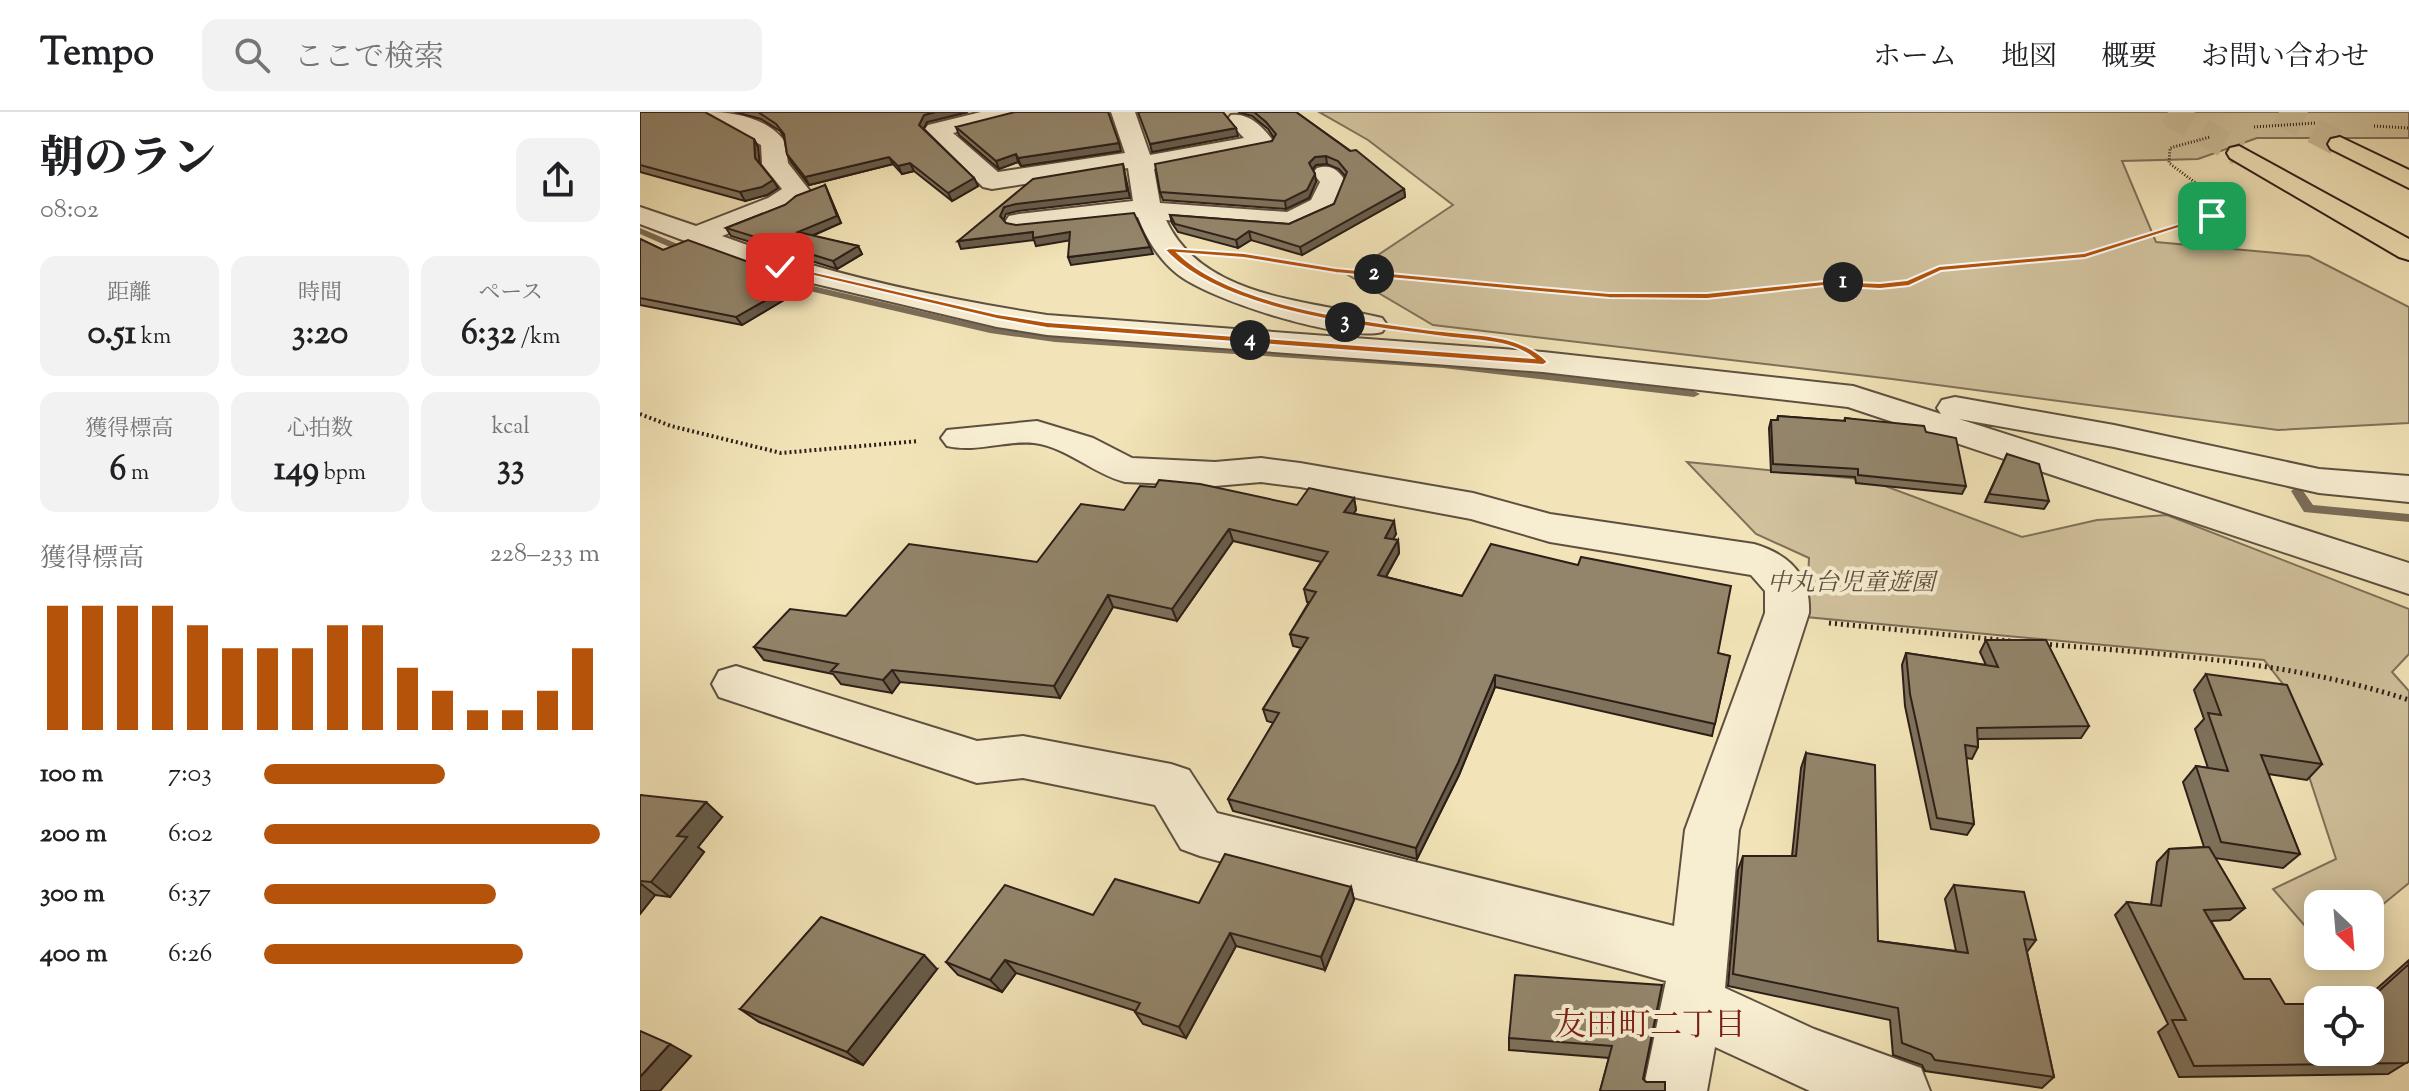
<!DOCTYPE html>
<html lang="ja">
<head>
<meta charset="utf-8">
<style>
  body { margin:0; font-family:"Sorts Mill Goudy","Noto Serif JP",serif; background:#f2f2f2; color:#202124; height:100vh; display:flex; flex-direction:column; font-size:30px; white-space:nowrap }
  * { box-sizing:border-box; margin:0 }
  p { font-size:26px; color:#757577 }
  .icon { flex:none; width:44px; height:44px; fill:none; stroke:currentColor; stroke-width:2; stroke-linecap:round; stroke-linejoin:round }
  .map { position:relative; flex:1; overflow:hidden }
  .side { display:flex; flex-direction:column; background:#fff; width:640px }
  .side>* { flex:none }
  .needle { width:52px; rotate:154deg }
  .controls { position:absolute; left:1664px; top:778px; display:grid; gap:16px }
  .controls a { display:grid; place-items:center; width:80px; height:80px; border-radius:16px; background:#fff; box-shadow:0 4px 20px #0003; font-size:40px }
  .pin { position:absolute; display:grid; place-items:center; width:68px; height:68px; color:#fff; margin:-34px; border-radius:16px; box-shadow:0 4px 12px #0006 }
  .km { position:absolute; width:40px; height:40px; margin:-20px; border-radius:50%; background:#222; color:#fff; font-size:22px; line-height:40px; text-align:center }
  .round { display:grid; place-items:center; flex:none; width:84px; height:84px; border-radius:16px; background:#f2f2f2 }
  .headline { display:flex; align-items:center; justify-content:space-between; height:136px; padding:0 40px }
  h1 { font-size:44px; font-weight:800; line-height:60px }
  .figures { display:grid; grid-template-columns:repeat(3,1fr); gap:12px; height:136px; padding:8px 40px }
  .figures div { display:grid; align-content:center; border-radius:16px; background:#f2f2f2; text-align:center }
  .figures b { font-size:34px; font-weight:800 }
  .figures small { font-size:22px; font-weight:400 }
  .figures p { font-size:22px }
  .chart { height:224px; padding:16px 40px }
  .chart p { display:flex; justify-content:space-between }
  .chart svg { width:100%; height:144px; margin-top:8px; stroke:#b45309; stroke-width:6 }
  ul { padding:0 40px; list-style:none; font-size:26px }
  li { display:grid; grid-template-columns:128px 96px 1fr; align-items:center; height:60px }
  li i { height:20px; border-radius:10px; background:#b45309 }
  header { display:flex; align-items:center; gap:48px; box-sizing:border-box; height:112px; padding:0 40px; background:#fff; border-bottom:2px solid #e0e0e0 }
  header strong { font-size:38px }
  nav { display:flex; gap:44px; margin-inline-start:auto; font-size:28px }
  .search { width:560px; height:72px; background:#f2f2f2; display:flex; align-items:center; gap:20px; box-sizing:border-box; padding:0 28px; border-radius:16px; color:#757577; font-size:30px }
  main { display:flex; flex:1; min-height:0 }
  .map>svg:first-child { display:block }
  .green { fill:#d1c29d; stroke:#7f705a; stroke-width:2 }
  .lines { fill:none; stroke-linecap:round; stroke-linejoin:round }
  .stream { fill:#7b6d58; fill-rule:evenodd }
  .highway-tunnel { stroke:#cbbc98; stroke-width:26; stroke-dasharray:26 13; stroke-linecap:butt }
  .minor-casing { stroke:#5e5040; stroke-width:4 }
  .highway-casing { stroke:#2d1e18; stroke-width:4 }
  .path-far2 { stroke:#2d1e18; stroke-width:3; stroke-dasharray:1 2; stroke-linecap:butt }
  .path-far1 { stroke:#2d1e18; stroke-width:4; stroke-dasharray:2 3; stroke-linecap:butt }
  .path { stroke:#2d1e18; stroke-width:5; stroke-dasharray:2 4; stroke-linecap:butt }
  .minor { fill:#f7edd1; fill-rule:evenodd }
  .highway { fill:#f2e4b8; fill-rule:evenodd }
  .wall { fill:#7e725c; stroke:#2d1e18; stroke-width:2 }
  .shaded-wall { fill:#675d4b; stroke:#2d1e18; stroke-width:2 }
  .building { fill:#93856b; stroke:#2d1e18; stroke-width:2 }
  .route { fill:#b45309; stroke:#fff; stroke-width:2 }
  .labels { text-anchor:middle; stroke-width:8; stroke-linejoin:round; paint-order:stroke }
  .park-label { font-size:24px; font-style:italic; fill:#5e4f40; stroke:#f7edd1 }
  .near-neighbourhood-label { font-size:32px; fill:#7a1f14; stroke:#f7edd1 }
</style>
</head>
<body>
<header>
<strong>Tempo</strong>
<div class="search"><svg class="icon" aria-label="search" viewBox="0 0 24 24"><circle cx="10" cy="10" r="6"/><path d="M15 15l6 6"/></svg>ここで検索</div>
<nav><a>ホーム</a><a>地図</a><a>概要</a><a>お問い合わせ</a></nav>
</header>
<main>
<section class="side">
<div class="headline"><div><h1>朝のラン</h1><p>08:02</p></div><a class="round"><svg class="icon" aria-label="share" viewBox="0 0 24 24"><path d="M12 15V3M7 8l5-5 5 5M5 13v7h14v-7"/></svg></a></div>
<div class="figures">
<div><p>距離</p><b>0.51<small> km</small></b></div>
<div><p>時間</p><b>3:20</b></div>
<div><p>ペース</p><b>6:32<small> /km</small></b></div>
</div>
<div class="figures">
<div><p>獲得標高</p><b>6<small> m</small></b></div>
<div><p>心拍数</p><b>149<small> bpm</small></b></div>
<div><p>kcal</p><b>33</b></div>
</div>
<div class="chart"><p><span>獲得標高</span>228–233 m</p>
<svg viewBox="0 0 160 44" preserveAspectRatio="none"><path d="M5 44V6M15 44V6M25 44V6M35 44V6M45 44V12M55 44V19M65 44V19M75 44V19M85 44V12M95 44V12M105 44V25M115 44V32M125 44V38M135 44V38M145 44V32M155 44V19"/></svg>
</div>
<ul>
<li><b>100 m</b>7:03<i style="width:54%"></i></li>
<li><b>200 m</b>6:02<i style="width:100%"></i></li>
<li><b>300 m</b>6:37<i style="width:69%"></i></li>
<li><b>400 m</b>6:26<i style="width:77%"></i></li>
</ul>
</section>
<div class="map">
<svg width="1769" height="979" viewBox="0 0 1769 979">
  <rect width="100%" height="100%" fill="#f2e4b8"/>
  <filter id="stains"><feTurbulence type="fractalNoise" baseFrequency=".0025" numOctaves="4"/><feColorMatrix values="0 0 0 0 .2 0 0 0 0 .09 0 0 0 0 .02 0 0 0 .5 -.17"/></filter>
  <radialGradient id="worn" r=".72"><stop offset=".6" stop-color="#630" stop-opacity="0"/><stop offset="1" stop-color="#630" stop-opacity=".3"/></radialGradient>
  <path class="green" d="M679 0H1769V26H1617L1558 47 1482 49 1516 130 1669 144 1769 195V311L1638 318 1252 267 793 213 708 163 813 93 728 28Z
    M1047 350 1229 368 1382 425 1457 408 1527 403 1769 497V542L1752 560 1769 579V771L1730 803V792H1678V829L1633 777 1696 747 1662 643 1646 576 1624 548 1166 505 1169 446 1116 422Z"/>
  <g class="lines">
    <path class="stream" d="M0 116 54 139 56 141 48 143 0 122Z
      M147 168 350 215 415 224 803 250 1054 279 1060 282 1054 285 803 256 415 230 350 221 144 173V169Z
      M1657 375 1661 376 1673 393 1769 402V410L1664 400 1651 379Z"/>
    <path class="highway-tunnel" d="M1528 0 1599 41
      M1639 0 1700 32"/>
    <g class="minor-casing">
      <path id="minor" d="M67 0C95 0 128 6 145 30L148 51 170 79 148 98 82 124C186 162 298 186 407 203L903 240 1213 274 1301 302 1297 296 1302 288 1315 285 1474 313 1679 357 1769 364V390L1679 381 1474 335 1319 307 1769 451V482L1208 295 903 260 407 223 357 215 130 161 0 112V95L56 114 128 86 142 77 122 52 121 33 71 5Z
        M341 0H381L377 5 313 21 358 60 485 41 471 0H495L510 43 604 26 587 8 591 3C609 0 624 16 634 30L631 35 514 57 520 91 647 100 671 88 680 70 673 61 677 56C692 52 698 58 706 70L692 99 651 117 526 108C563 187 668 188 742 206L747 213 742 220C703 230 568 188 536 161 519 147 506 126 498 105L379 118 369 116 365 110 369 104 379 102 493 89 488 56 352 77 343 75 284 18 288 13Z
        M397 309 453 326 492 346 575 350 621 346 660 351 833 381 910 402 1114 432C1148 442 1171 463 1169 501L1099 718 1085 876 1174 917 1281 956 1290 979H1170L1075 935 1067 979H1003L1026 869 560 744 541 737 515 693 383 666 337 671 79 585 72 572 79 559 96 554 337 629 383 624 531 652 549 658 577 701 1034 814 1045 718 1125 501V479L1111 463 910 430 831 407 660 375 621 370 575 374 485 370C453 362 427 335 394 331 365 328 336 341 307 334L301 326 307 318Z"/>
    </g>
    <g class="highway-casing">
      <path id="highway" d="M1700 25 1769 58V76L1691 37 1688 32 1691 27Z
        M1599 34 1769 127V148L1759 145 1590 46 1587 41 1590 36Z"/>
    </g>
    <path class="path-far2" d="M1734 14 1769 16
      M1614 15 1676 11
      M599 143 717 160
      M1292 160 1299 157 1445 144 1572 104 1573 84 1529 51 1530 36 1570 25"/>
    <path class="path-far1" d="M698 158 969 183 1067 184 1184 171 1240 174 1269 171 1296 158
      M0 302 31 314 141 341 279 329"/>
    <path class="path" d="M1189 511 1370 529
      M1404 532C1528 543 1650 549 1769 588"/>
    <use href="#minor" class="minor"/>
    <use href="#highway" class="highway"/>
  </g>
  <path class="wall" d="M0 0 114 27 118 35 119 51 138 76 127 83 105 89 0 60Z
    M95 0H328L287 10 284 17 334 66 338 74 312 89 274 59 262 62 253 52 169 73 151 50 147 42 144 25 140 19 121 7Z
    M598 0H656L764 77 765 85 662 143 611 128 598 136 538 120 532 111 530 103 649 112 694 92 706 65 699 57 687 52 676 53 673 57 676 70 669 86 646 97 523 88 520 80 632 29 634 26 628 17 612 4Z
    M316 15 481 39 381 54 378 50 359 57 319 23Z
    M185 73 201 111 172 124 218 134 222 142 197 157 91 124 86 116 145 93Z
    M0 127 23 138 125 156 165 166 169 173 102 213 0 193Z
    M1138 304 1204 309 1205 306 1286 320 1326 374 1322 382 1216 371 1215 365 1131 360 1129 316 1131 308H1137Z
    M1367 342 1409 389 1404 397 1345 390Z
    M714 386 716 398 714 401 756 422 753 427 758 428 759 441 746 465 822 484 1090 544 1072 624 855 575 819 663 777 747 593 699 588 687 634 611 627 609 623 597 661 536 653 534 650 522 669 490H667L664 477 681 450 593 429 537 509 473 495 420 586 260 570 252 581 201 572 193 562 124 548 114 535 206 504 397 450 484 398 657 393Z
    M1346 528 1449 614 1441 626 1338 627V635L1332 647 1326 646 1334 712 1327 723 1291 717 1265 594 1262 553 1266 541 1346 553 1340 540Z
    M1566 562 1682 652 1667 668 1628 662 1660 742 1643 756 1575 746 1605 796 1590 808 1571 809 1604 867 1645 892 1678 940 1730 888H1724L1769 848V949L1748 962 1539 965 1518 920 1528 912 1475 803 1487 790 1511 793 1517 750 1529 737 1564 735 1543 670 1556 654 1568 656 1555 617 1564 607 1554 578Z
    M1166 641 1238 829 1316 839 1305 787 1314 773 1396 828 1387 840 1414 965 1402 976 1285 959 1282 953 1253 943 1250 908 1088 874 1098 758 1103 744H1152L1161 656Z
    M0 683 82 705 58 735 64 740 30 785 15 783 0 802Z
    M711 775 714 788 685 858 596 834 546 926 503 912 495 900 496 899 376 861 362 880 318 863 306 850 453 803 559 791Z
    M297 857 223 953 119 910 100 897Z
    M1022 873 1003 967 1006 970 960 979 969 946 869 938V926Z"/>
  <path class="shaded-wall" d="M295 0H328L287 10 282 20 279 13 284 3Z
    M596 16 598 24 512 40 510 32Z
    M114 27 118 35 120 54 115 46Z
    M479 31 481 39 381 54 378 46Z
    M376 42 378 50 359 57 356 49Z
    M686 44 687 52 676 53 671 59 669 51 675 45Z
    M249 45 253 52 169 73 165 65Z
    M270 51 274 59 262 62 258 54Z
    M483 52 490 86 378 99 366 102 362 112 360 104 364 95Z
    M675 62 676 70 669 86 646 97 645 89Z
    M334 66 338 74 312 89 308 81Z
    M133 68 138 76 127 83 105 89 100 80Z
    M185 73 201 111 162 128 158 120Z
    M764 77 765 85 662 143 660 135Z
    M609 119 611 128 598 136 596 128Z
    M393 120H430L432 128 396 134 394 128 321 137 318 129Z
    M218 134 222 142 197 157 193 149Z
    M510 135 513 142 431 153 428 145Z
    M165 166 169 173 102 213 96 205Z
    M714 386 716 398 706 412 704 400Z
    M754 409 756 422 747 438 745 426Z
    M589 417 593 429 537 509 532 497Z
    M758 428 759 441 740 475 738 463Z
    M468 483 473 495 420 586 414 574Z
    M252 558 260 570 252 581 243 568Z
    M855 563V575L819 663 777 747 776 736Z
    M66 690 82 705 58 735 64 740 30 785 11 770 37 724Z
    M0 771 15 783 0 802Z
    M711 775 714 788 685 858 681 845Z
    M590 821 596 834 546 926 539 915Z
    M284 843 297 857 223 953 207 940Z
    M365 848 376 861 362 880 350 868Z
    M30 932 51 944 20 979H0V965Z"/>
  <path class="building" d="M0 0H65L114 27 115 46 133 68 122 75 100 80 0 53Z
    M118 0H295L284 3 279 13 334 66 308 81 270 51 258 54 249 45 165 65 147 42 144 22 136 12Z
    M375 0H468L479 31 378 46 376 42 356 49 316 15Z
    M498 0H583L596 16 510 32Z
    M614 0H656L710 39 716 38 764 77 660 135 609 119 596 128 535 112 530 103 649 112 694 92 707 60 698 49 686 44 675 45 669 51 675 62 667 78 645 89 520 80 515 52 632 29 636 22 626 10Z
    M483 52 487 79 376 92 364 95 360 104 366 111 376 113 494 101 510 135 428 145 430 120 393 126V120L318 129 393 67Z
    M185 73 197 104 158 120 218 134 193 149 86 116 145 93 156 84Z
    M0 127 23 138 48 128 125 156 165 166 96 205 0 186Z
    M1138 304 1205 309V306L1284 314 1286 320 1316 326 1326 374 1218 363V357L1133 352 1131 308H1138Z
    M1367 342 1399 352 1409 389 1349 382Z
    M519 368 560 372 657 393 669 376 714 386 704 400 754 409 745 426 758 428 738 463 822 484 851 432 938 453 941 445 1091 474 1078 541 1090 544 1075 612 855 563 818 651 776 736 588 687 639 601 623 597 668 526 650 522 676 480 664 477 688 440 589 417 532 497 468 483 414 574 252 558 243 568 191 559 198 552 114 535 150 497 206 504 269 432 397 450 441 392 484 398 500 374 515 375Z
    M1346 528H1406L1449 614 1337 616 1338 635 1325 633 1334 712 1297 706 1270 582 1266 541 1358 555Z
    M1566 562 1647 573 1682 652 1621 643 1660 742 1581 730 1556 654 1588 659 1568 601 1581 603Z
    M1166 641 1235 653 1238 829 1328 841 1314 773 1384 780 1396 828 1384 827 1414 965 1295 948 1291 942 1262 931 1258 896 1093 862 1103 744H1156Z
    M0 683 66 690 37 724 47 725 11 770 0 769Z
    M1569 735 1605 796 1564 798 1604 867H1630L1645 892H1678V940H1730L1729 888 1769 852V949L1767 951 1554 954 1532 908H1546L1487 790 1521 794 1529 737Z
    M585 742 711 775 681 845 590 821 539 915 495 900 500 891 365 848 350 868 306 850 365 773 453 803 475 767 559 791Z
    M181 805 284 843 207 940 100 897Z
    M875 863 1022 873 1003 967 1006 970H1025V979H960L972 934 869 926Z
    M0 919 30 932 0 965Z"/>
  <path class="route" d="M1570 102 1576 104 1445 146 1301 159 1269 174 1240 177 1184 174 1067 187 969 186 900 180 696 161 604 146 538 141C591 193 720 209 792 218 830 223 880 220 908 250L903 253 407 216 357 207 136 155 140 152 357 202 407 210 893 246C870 227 833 229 805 225 726 215 580 199 525 138L529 136 604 141 696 156 900 175 969 181H1067L1184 169 1240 171 1267 168 1299 154 1444 141Z"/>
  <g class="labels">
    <g class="park-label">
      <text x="1211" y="478">中丸台児童遊園</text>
    </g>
    <g class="near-neighbourhood-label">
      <text x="1010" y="923">友田町二丁目</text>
    </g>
  </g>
  <rect width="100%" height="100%" filter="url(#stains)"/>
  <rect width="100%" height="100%" fill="url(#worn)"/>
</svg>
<div class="controls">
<a><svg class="needle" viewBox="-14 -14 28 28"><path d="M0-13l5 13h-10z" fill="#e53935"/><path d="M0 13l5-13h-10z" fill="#757577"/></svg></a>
<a><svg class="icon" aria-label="locate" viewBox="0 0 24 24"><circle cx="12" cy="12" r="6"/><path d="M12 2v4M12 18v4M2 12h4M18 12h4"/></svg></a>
</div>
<div class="pin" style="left:1572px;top:104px;background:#1e9e55"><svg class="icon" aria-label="arrive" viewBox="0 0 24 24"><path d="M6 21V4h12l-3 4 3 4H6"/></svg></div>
<div class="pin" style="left:140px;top:155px;background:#d93025"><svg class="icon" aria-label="check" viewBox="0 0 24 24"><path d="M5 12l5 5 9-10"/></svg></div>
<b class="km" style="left:1203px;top:170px">1</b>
<b class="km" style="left:734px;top:162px">2</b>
<b class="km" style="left:705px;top:210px">3</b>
<b class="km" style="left:610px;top:228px">4</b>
</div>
</main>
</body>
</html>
